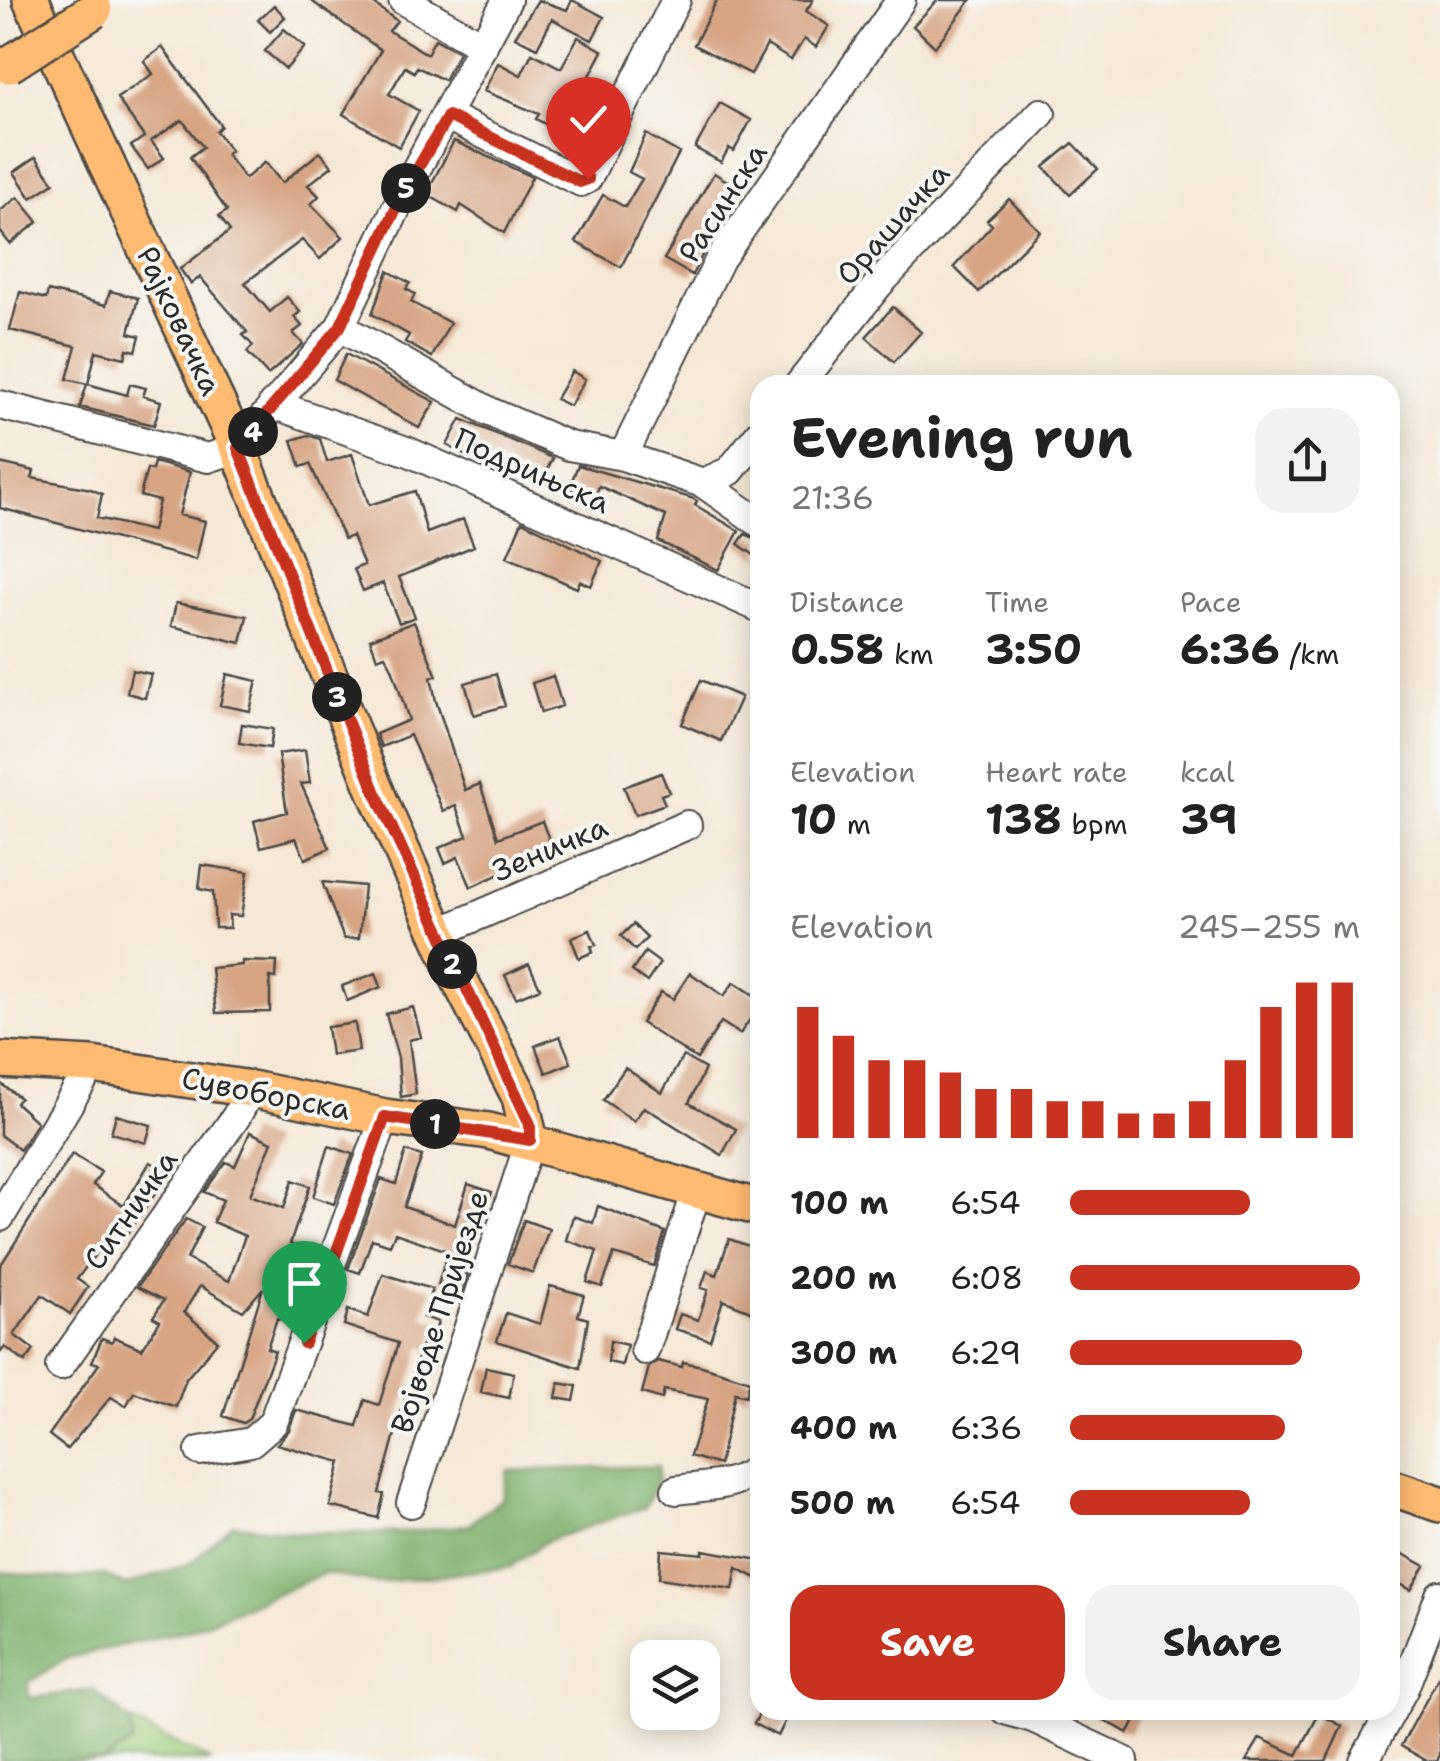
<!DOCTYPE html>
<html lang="en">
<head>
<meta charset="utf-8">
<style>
  body { margin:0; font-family:"Shantell Sans",sans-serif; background:#f2f2f2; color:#222; height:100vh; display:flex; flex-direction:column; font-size:38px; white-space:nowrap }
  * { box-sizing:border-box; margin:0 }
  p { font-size:32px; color:#767676 }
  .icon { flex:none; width:55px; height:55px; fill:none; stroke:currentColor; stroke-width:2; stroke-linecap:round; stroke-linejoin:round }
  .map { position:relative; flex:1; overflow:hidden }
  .sheet { position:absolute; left:750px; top:375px; width:650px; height:1345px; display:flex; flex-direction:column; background:#fff; border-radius:30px; box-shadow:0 5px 25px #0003 }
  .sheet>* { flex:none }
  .tools { position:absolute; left:630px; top:1640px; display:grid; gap:20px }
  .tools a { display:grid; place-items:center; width:90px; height:90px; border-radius:20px; background:#fff; box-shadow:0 5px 25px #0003; font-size:50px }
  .pin { position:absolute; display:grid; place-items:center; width:85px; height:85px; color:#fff; margin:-102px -42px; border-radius:50% 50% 50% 0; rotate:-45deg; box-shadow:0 0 10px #0007 }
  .pin .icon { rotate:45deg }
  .km { position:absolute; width:50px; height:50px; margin:-25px; border-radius:50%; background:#222; color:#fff; font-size:28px; line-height:50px; text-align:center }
  .round { display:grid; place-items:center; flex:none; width:105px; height:105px; border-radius:30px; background:#f2f2f2 }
  .headline { display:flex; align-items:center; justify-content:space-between; height:170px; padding:0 40px }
  h1 { font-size:55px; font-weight:700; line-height:75px }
  .figures { display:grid; grid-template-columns:repeat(3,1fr); gap:15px; height:170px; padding:10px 40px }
  .figures div { display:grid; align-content:center }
  .figures b { font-size:42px; font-weight:700 }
  .figures small { font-size:28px; font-weight:400 }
  .figures p { font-size:28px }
  .chart { height:280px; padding:20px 40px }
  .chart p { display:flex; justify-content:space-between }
  .chart svg { width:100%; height:180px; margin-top:10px; stroke:#c8321e; stroke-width:6 }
  .button { display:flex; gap:20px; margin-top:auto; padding:20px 40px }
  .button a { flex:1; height:115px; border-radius:30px; background:#c8321e; color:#fff; font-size:40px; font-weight:700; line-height:115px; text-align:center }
  .button a+a { background:#f2f2f2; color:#222 }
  ul { padding:0 40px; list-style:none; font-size:32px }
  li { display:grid; grid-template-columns:160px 120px 1fr; align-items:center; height:75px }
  li i { height:25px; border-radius:12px; background:#c8321e }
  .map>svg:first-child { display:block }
  .green { fill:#a1d07e; stroke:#667e54; stroke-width:2.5 }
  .forest { fill:#80b26d; stroke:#566e4c; stroke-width:2.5 }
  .building { fill:#d7a483 }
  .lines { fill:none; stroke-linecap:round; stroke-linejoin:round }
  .minor-casing { stroke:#494745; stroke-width:32 }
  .major-casing { stroke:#494745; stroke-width:40 }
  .minor { stroke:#fff; stroke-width:28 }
  .major { stroke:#febb71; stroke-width:35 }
  .major-bridge-casing { stroke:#494745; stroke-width:40; stroke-linecap:butt }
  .major-bridge { stroke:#febb71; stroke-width:35 }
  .route-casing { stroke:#fff; stroke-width:20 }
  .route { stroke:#c8321e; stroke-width:12 }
  .labels { text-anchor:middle; stroke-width:8; stroke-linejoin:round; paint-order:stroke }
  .street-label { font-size:30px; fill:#2b2b2b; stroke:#f6f6f2 }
</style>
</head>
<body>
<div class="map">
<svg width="1440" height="1761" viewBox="0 0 1440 1761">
  <rect width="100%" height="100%" fill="#f6f6f2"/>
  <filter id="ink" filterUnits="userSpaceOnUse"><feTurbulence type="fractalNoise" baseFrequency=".01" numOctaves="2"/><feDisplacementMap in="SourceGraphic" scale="20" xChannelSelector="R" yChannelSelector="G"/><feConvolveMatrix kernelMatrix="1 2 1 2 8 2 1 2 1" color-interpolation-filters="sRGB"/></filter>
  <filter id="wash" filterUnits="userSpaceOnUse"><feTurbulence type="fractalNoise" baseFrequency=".0048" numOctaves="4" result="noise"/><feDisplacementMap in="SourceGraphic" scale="40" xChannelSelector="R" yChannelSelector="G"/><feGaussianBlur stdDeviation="2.25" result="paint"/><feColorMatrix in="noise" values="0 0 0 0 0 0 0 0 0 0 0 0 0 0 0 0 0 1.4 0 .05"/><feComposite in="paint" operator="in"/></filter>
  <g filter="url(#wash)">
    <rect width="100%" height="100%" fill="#f5e8d6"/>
    <path class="green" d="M132 1722 211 1761H103L132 1743Z"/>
    <path class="forest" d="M658 1466V1481L645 1507 546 1541 510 1567 376 1583 325 1573 192 1629 68 1658 28 1683 29 1698 93 1690 132 1722V1743L103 1761H0V1572L66 1579 105 1575 125 1586 191 1563 233 1524 300 1533H402L468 1525 502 1499 508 1471Z"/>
    <g id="blocks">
      <path class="building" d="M310 0H369L397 21 389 31 427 54 435 39 459 52 444 80 417 67 414 72 405 67 389 94 419 111 399 147 343 114 381 50Z
        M538 0 567 10 572 0 604 17 592 40 552 19 537 48 515 37Z
        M717 0H813L806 11 829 26 816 47 804 39 791 60 767 45 751 74 694 45Z
        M938 0H971L935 47 913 26Z
        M274 5 285 17 270 32 258 20Z
        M284 29 305 47 286 69 265 51Z
        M578 37 603 51 574 106 598 118 584 145 536 119 539 114 484 91 498 63 521 75 532 53 561 68Z
        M162 47 221 126 216 131 231 151 226 154 245 179 265 162 282 183 320 152 332 166 308 185 319 196 311 204 343 237 320 259 302 240 245 283 270 312 287 297 300 312 294 317 302 326 293 333 303 344 268 375 247 352 253 346 243 335 247 332 200 277 191 284 180 269 230 231 219 216 227 211 190 157 203 147 182 120 151 141 164 158 148 169 131 146 144 137 117 98 153 74 144 61Z
        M720 103 751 120 734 151 729 148 721 162 695 148Z
        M646 134 679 153 621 267 576 242 603 195 625 207 642 179 629 172Z
        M454 141 532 177 504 233 461 205 458 212 426 194Z
        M1073 143 1098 169 1070 195 1044 167Z
        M36 157 54 183 31 198 14 172Z
        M714 173 737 187 692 275 664 259Z
        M18 197 38 222 10 244 0 231V211Z
        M1009 199 1040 231 979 292 954 267 992 225 987 220Z
        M388 271 410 283 406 289 415 294 411 302 450 323 432 357 405 342 409 335 372 314Z
        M48 291 106 305 110 291 138 298 129 333 140 336 136 351 127 349 125 358 96 351 88 384 127 395 130 384 146 388 143 396 161 401 154 425 80 407 87 384 67 379 76 346 10 330 20 292 46 299Z
        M893 307 921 332 894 362 866 337Z
        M346 354 435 402 419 428 334 380Z
        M572 371 585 379 570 406 556 399Z
        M461 419 553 458 540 483 474 450 470 458 447 445Z
        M308 435 320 439 327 462 352 454 369 505 415 491 427 533 463 519 474 546 399 577 415 617 399 623 383 583 363 591 354 569 364 565 352 536 344 539 310 464 301 467 292 440Z
        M154 462 190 472 179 515 205 521 196 560 0 508V463L34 471 32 478 91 489 102 494 97 518 152 531 159 501 140 496 147 469 152 470Z
        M578 465 691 498 697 501 695 505 739 531 718 570 658 541 666 516 599 486 595 498 569 488Z
        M522 521 602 561 591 586 580 581 577 588 507 557Z
        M745 534 760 540V559L738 544Z
        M176 603 247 616 241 643 171 626Z
        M414 622 437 676 431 677 436 701 465 790 480 784 498 838 542 821 553 850 471 887 458 857 445 863 439 848 467 836 456 806 443 811 410 735 381 747 376 734 409 720 392 668 385 655 377 658 370 639Z
        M132 670 151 674 145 698 127 693Z
        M227 674 257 681 250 711 220 705Z
        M496 674 505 706 474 715 465 683Z
        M553 676 562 706 541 713 532 683Z
        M701 680 741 697 721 741 682 724Z
        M242 724 273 729 270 748 239 743Z
        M305 750 310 783 301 784 330 848 305 859 296 838 261 847 254 821 287 812 278 754Z
        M661 773 669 792 661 795 665 804 635 815 624 787Z
        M202 865 248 872 241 916 229 915 230 928H215L213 892 199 889Z
        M322 882 364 886 359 938 344 939Z
        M633 924 647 938 635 950 621 936Z
        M590 930 596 945 591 946 593 952 579 958 571 938Z
        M645 952 660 963 647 982 632 971Z
        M242 961 277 962 276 978 270 977V1012L216 1013 211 968 242 965Z
        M529 964 540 988 516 998 505 975Z
        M376 973 381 987 347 1001 342 986Z
        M690 973 724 996 734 982 760 999V1019L753 1015 740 1034 721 1022 697 1059 641 1023 661 992 673 999Z
        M413 1007 421 1037 409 1040 416 1094 401 1097 398 1058 386 1014Z
        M355 1023 359 1051 331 1055 327 1027Z
        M560 1036 571 1063 546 1073 535 1046Z
        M683 1056 705 1069 689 1103 736 1129 722 1155 644 1107 634 1121 603 1100 625 1068 662 1093Z
        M0 1083 20 1098 16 1103 37 1122 20 1150 0 1135Z
        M116 1115 151 1125 146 1143 111 1133Z
        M250 1132 272 1142 250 1195 284 1208 293 1180 310 1186 290 1244 316 1254 291 1323 277 1318 267 1348 275 1351 249 1419 243 1423 223 1416 263 1288 243 1311 200 1286 184 1312 218 1341 186 1379 176 1407 134 1392 126 1406 111 1397 67 1449 49 1435 99 1364 92 1362 102 1338 112 1342 114 1337 142 1349 160 1321 153 1317 164 1300 137 1287 186 1219 202 1227 187 1259 229 1281 245 1236 213 1222 223 1200 204 1192 226 1162 235 1166Z
        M329 1146 353 1154 334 1204 313 1197Z
        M406 1151 422 1156 404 1207 455 1225 468 1184 492 1192 464 1273 468 1275 462 1293 438 1285 448 1251 395 1233 390 1245 372 1239 360 1273 348 1269 381 1179 396 1184Z
        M72 1154 101 1172 93 1185 124 1206 150 1162 170 1172 125 1237 112 1232 77 1279 88 1287 70 1314 42 1295 14 1335 34 1350 25 1362 5 1347 0 1353V1266Z
        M598 1206 665 1232 654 1266 614 1254 602 1287 587 1282 597 1251 566 1240 573 1216 593 1223Z
        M524 1220 549 1229 533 1273 508 1264Z
        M729 1239 755 1248 750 1266 760 1270V1315L723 1300 710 1340 675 1329 680 1314 698 1320 708 1290 701 1288 707 1271 717 1275Z
        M383 1274 432 1289 423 1317 438 1322 430 1349 422 1346 401 1412 379 1493 384 1494 378 1518 330 1506 341 1462 277 1444 289 1430 296 1410 357 1426 365 1400 379 1405 398 1343 344 1325 348 1310 368 1317Z
        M550 1286 584 1295 578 1316 588 1319 580 1368 497 1341 506 1313 540 1324Z
        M610 1341 627 1345 622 1365 608 1362Z
        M658 1361 682 1367 683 1362 702 1366 750 1381 746 1396 735 1393 719 1465 690 1456 708 1399 664 1390 662 1399 642 1393 649 1367Z
        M486 1367 514 1373 509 1398 481 1392Z
        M559 1383 577 1386 574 1401 556 1398Z
        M661 1550 703 1554V1550L760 1560V1580L737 1568 733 1589 659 1578Z
        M1396 1550 1425 1566 1411 1590 1390 1578V1560Z
        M1440 1675V1755L1437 1761H1427L1401 1746Z
        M761 1710H791L778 1736 754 1724Z
        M1086 1710H1141L1128 1733Z
        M1319 1714 1342 1726 1326 1761H1246L1260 1738 1297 1755Z"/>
    </g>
  </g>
  <g filter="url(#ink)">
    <use href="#blocks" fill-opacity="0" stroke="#494745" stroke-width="2.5"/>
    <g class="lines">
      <g class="minor-casing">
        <path id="minor" d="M403 0 483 46
          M447 116 581 182 587 179 676 0
          M340 327 490 412 569 446 623 456 703 483 760 523
          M799 385 878 285 1041 113
          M273 404 409 452 760 608
          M0 405 208 458 238 448 340 327 403 194 507 0
          M623 456 720 259 901 0
          M703 483 730 471 760 433
          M438 933 687 825
          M0 1217 92 1065
          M645 1350 697 1190
          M60 1366 236 1117 251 1089
          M200 1451 251 1442 273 1423 385 1117
          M676 1490C703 1486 740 1487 760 1466
          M411 1503 530 1141
          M1005 1710 1033 1718 1124 1761
          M1364 1761 1404 1688 1440 1595"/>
      </g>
      <g class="major-casing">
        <path id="major" d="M31 0 238 448 378 797 456 973 520 1097 530 1141
          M0 1060 92 1065 251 1089 385 1117 489 1131 760 1208
          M1390 1487 1440 1504"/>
      </g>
      <use href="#minor" class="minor"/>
      <use href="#major" class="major"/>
      <g class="major-bridge-casing">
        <path id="major-bridge" d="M8 65 94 10"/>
      </g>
      <use href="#major-bridge" class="major-bridge"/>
    </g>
  </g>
  <g class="lines" filter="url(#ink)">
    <g class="route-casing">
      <path id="route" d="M304 1343 385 1117 530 1140V1124L378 798 238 448 340 327 403 194 448 116 580 182 588 179"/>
    </g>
    <use href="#route" class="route"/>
  </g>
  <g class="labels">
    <g class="street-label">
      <text transform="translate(723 203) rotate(-57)" y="10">Расинска</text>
      <text transform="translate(893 224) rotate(-48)" y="10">Орашачка</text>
      <text transform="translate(179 321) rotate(65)" y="10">Рајковачка</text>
      <text transform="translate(532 471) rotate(24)" y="10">Подрињска</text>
      <text transform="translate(550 849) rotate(-23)" y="10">Зеничка</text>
      <text transform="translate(266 1094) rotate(11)" y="10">Сувоборска</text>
      <text transform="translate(131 1210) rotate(-55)" y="10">Ситничка</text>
      <text transform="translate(440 1312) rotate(-72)" y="10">Војводе Пријезде</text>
    </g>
  </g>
</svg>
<div class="tools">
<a><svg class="icon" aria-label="layers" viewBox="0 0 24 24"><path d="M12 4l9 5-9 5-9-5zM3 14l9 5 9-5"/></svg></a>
</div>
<div class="pin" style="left:304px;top:1343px;background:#1e9e55"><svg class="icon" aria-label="arrive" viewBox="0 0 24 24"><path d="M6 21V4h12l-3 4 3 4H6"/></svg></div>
<div class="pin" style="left:588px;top:179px;background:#d93025"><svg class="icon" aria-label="check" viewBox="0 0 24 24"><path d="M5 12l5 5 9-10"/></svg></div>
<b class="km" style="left:435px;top:1124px">1</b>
<b class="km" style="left:452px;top:964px">2</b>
<b class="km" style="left:337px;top:697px">3</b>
<b class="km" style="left:253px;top:432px">4</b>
<b class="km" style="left:406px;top:188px">5</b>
<section class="sheet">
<div class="headline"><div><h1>Evening run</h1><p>21:36</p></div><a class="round"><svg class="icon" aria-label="share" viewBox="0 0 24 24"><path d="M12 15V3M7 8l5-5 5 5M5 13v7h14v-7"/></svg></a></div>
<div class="figures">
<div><p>Distance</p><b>0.58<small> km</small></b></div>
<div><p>Time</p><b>3:50</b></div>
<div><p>Pace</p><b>6:36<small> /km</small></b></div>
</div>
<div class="figures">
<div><p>Elevation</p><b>10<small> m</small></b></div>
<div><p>Heart rate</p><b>138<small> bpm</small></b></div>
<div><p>kcal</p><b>39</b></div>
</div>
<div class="chart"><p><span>Elevation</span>245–255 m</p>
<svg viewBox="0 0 160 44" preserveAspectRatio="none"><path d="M5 44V12M15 44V19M25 44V25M35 44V25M45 44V28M55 44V32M65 44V32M75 44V35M85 44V35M95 44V38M105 44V38M115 44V35M125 44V25M135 44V12M145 44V6M155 44V6"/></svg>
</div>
<ul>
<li><b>100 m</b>6:54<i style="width:62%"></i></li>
<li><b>200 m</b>6:08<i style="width:100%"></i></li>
<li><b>300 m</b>6:29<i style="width:80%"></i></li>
<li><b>400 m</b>6:36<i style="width:74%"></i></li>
<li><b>500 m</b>6:54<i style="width:62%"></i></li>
</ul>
<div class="button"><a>Save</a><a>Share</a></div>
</section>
</div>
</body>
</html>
